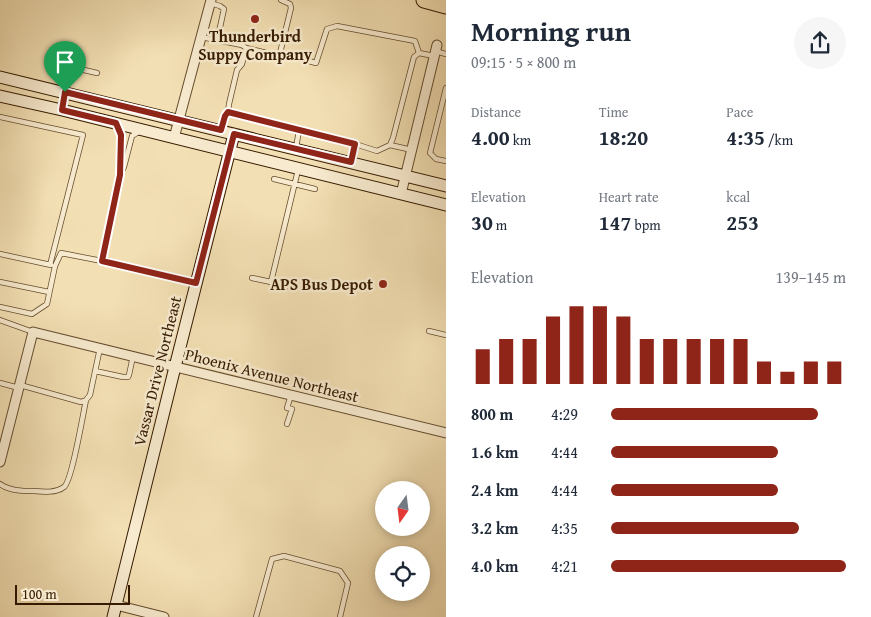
<!DOCTYPE html>
<html lang="en">
<head>
<meta charset="utf-8">
<style>
  body { margin:0; font-family:"Gentium Book Plus",serif; background:#f6f6f7; color:#1f2937; height:100vh; display:flex; flex-direction:column; font-size:19px; white-space:nowrap }
  * { box-sizing:border-box; margin:0 }
  p { font-size:16px; color:#747a83 }
  .icon { flex:none; width:28px; height:28px; fill:none; stroke:currentColor; stroke-width:2; stroke-linecap:round; stroke-linejoin:round }
  .map { position:relative; flex:1; overflow:hidden }
  .panel { display:flex; flex-direction:column; background:#fff; width:425px }
  .panel>* { flex:none }
  .needle { width:32px; rotate:194deg }
  .fabs { position:absolute; left:375px; top:481px; display:grid; gap:10px }
  .fabs a { display:grid; place-items:center; width:55px; height:55px; border-radius:50%; background:#fff; box-shadow:0 2px 8px #0003; font-size:25px }
  .scale { position:absolute; left:15px; bottom:12px; width:115px; box-sizing:border-box; padding-left:5px; border:2px solid #361b01; border-top:0; font-size:14px; line-height:18px; white-space:nowrap; color:#361b01; -webkit-text-stroke:4px #f7eace; paint-order:stroke }
  .pin { position:absolute; display:grid; place-items:center; width:42px; height:42px; color:#fff; margin:-51px -21px; border-radius:50% 50% 50% 0; rotate:-45deg; box-shadow:0 0 5px #0007 }
  .pin .icon { rotate:45deg }
  .round { display:grid; place-items:center; flex:none; width:52px; height:52px; border-radius:26px; background:#f6f6f7 }
  .summary { display:flex; align-items:center; justify-content:space-between; height:85px; padding:0 25px }
  h1 { font-size:28px; font-weight:800; line-height:38px }
  .metrics { display:grid; grid-template-columns:repeat(3,1fr); gap:8px; height:85px; padding:5px 25px }
  .metrics div { display:grid; align-content:center }
  .metrics b { font-size:21px; font-weight:800 }
  .metrics small { font-size:14px; font-weight:400 }
  .metrics p { font-size:14px }
  .chart { height:140px; padding:10px 25px }
  .chart p { display:flex; justify-content:space-between }
  .chart svg { width:100%; height:90px; margin-top:5px; stroke:#8f2418; stroke-width:6 }
  ul { padding:0 25px; list-style:none; font-size:16px }
  li { display:grid; grid-template-columns:80px 60px 1fr; align-items:center; height:38px }
  li i { height:12px; border-radius:6px; background:#8f2418 }
  main { display:flex; flex:1; min-height:0 }
  .map>svg:first-child { display:block }
  .lines { fill:none; stroke-linecap:round; stroke-linejoin:round }
  .lane-casing { stroke:#654c2e; stroke-width:6 }
  .street-casing { stroke:#654c2e; stroke-width:11 }
  .secondary-casing { stroke:#361b01; stroke-width:13 }
  .highway-casing { stroke:#361b01; stroke-width:17 }
  .lane { stroke:#f7eace; stroke-width:4.5 }
  .street { stroke:#f7eace; stroke-width:9 }
  .secondary { stroke:#f7eace; stroke-width:11 }
  .highway { stroke:#f2dfb3; stroke-width:15 }
  .route-casing { stroke:#fff; stroke-width:10 }
  .route { stroke:#8f2418; stroke-width:6 }
  .poi-dot { fill:#8f2418; stroke:#f7eace; stroke-width:2 }
  .labels { text-anchor:middle; stroke-width:5; stroke-linejoin:round; paint-order:stroke }
  .poi-label { font-size:16px; font-weight:bold; fill:#361b01; stroke:#f7eace }
  .street-label { font-size:16px; fill:#361b01; stroke:#f7eace }
</style>
</head>
<body>
<main>
<div class="map">
<svg width="446" height="617" viewBox="0 0 446 617">
  <rect width="100%" height="100%" fill="#f2dfb3"/>
  <filter id="stains"><feTurbulence type="fractalNoise" baseFrequency=".004" numOctaves="4"/><feColorMatrix values="0 0 0 0 .2 0 0 0 0 .09 0 0 0 0 .02 0 0 0 .5 -.17"/></filter>
  <radialGradient id="worn" r=".72"><stop offset=".6" stop-color="#630" stop-opacity="0"/><stop offset="1" stop-color="#630" stop-opacity=".3"/></radialGradient>
  <g class="lines">
    <g class="lane-casing">
      <path id="lane" d="M210 3 220 6 224 9 217 41
        M201 37 242 45 246 48 242 64 237 70 229 104 228 112 225 116 221 130
        M246 48 275 55 280 53 291 8 290 4 281 0
        M435 51 446 54
        M280 53 316 63 327 29 337 26 415 41 419 53
        M61 56 59 64 71 67
        M446 88 430 153 436 159 446 161
        M62 108 65 92 71 67 97 73
        M228 112 352 143 377 151 390 145
        M0 117 83 135 50 265
        M116 125 121 135 120 175 102 261 195 283
        M296 148 299 130
        M412 150 390 145 393 138 414 57 419 53 434 56
        M351 161 355 144
        M120 175 124 167 132 136 140 131
        M274 179 315 189
        M0 254 51 265
        M252 278 271 282 298 170
        M0 282 49 292
        M271 282 291 287
        M0 307 32 314 47 304 55 266 61 253 102 261
        M0 320 33 332
        M429 331 446 335
        M95 371 123 377H128L129 375 133 356
        M0 383 19 388
        M20 385 81 402 86 400 90 395 100 348
        M287 424 292 409 287 408 291 395
        M0 484C10 491 22 491 34 491 44 492 56 493 64 487 72 481 83 414 86 400
        M256 617 272 559 284 556 340 571 348 583 340 617"/>
    </g>
    <g class="street-casing">
      <path id="street" d="M174 138 211 0
        M401 194 437 45
        M0 462 33 332 446 433
        M116 605 164 617"/>
    </g>
    <g class="secondary-casing">
      <path id="secondary" d="M0 77 446 186
        M0 96 62 110 446 205
        M113 617 175 367 234 134"/>
    </g>
    <g class="highway-casing">
      <path id="highway" d="M424 0 446 6"/>
    </g>
    <use href="#lane" class="lane"/>
    <use href="#street" class="street"/>
    <use href="#secondary" class="secondary"/>
    <use href="#highway" class="highway"/>
  </g>
  <g class="lines">
    <g class="route-casing">
      <path id="route" d="M65 92 221 130 225 116 228 112 355 144 351 162 234 134 196 283 102 261 120 175 121 135 116 123 62 110Z"/>
    </g>
    <use href="#route" class="route"/>
  </g>
  <g class="poi-dot">
    <circle cx="255" cy="19" r="5"/>
    <circle cx="383" cy="284" r="5"/>
  </g>
  <g class="labels">
    <g class="poi-label">
      <text x="255" y="42">Thunderbird<tspan x="255" dy="18">Suppy Company</tspan></text>
      <text x="373" y="290" text-anchor="end">APS Bus Depot</text>
    </g>
    <g class="street-label">
      <text transform="translate(157 371) rotate(-76)" y="6">Vassar Drive Northeast</text>
      <text transform="translate(272 375) rotate(14)" y="6">Phoenix Avenue Northeast</text>
    </g>
  </g>
  <rect width="100%" height="100%" filter="url(#stains)"/>
  <rect width="100%" height="100%" fill="url(#worn)"/>
</svg>
<div class="fabs">
<a><svg class="needle" viewBox="-14 -14 28 28"><path d="M0-13l5 13h-10z" fill="#e53935"/><path d="M0 13l5-13h-10z" fill="#747a83"/></svg></a>
<a><svg class="icon" aria-label="locate" viewBox="0 0 24 24"><circle cx="12" cy="12" r="6"/><path d="M12 2v4M12 18v4M2 12h4M18 12h4"/></svg></a>
</div>
<div class="scale">100 m</div>
<div class="pin" style="left:65px;top:92px;background:#1e9e55"><svg class="icon" aria-label="arrive" viewBox="0 0 24 24"><path d="M6 21V4h12l-3 4 3 4H6"/></svg></div>
</div>
<section class="panel">
<div class="summary"><div><h1>Morning run</h1><p>09:15 · 5 × 800 m</p></div><a class="round"><svg class="icon" aria-label="share" viewBox="0 0 24 24"><path d="M12 15V3M7 8l5-5 5 5M5 13v7h14v-7"/></svg></a></div>
<div class="metrics">
<div><p>Distance</p><b>4.00<small> km</small></b></div>
<div><p>Time</p><b>18:20</b></div>
<div><p>Pace</p><b>4:35<small> /km</small></b></div>
</div>
<div class="metrics">
<div><p>Elevation</p><b>30<small> m</small></b></div>
<div><p>Heart rate</p><b>147<small> bpm</small></b></div>
<div><p>kcal</p><b>253</b></div>
</div>
<div class="chart"><p><span>Elevation</span>139–145 m</p>
<svg viewBox="0 0 160 44" preserveAspectRatio="none"><path d="M5 44V27M15 44V22M25 44V22M35 44V11M45 44V6M55 44V6M65 44V11M75 44V22M85 44V22M95 44V22M105 44V22M115 44V22M125 44V33M135 44V38M145 44V33M155 44V33"/></svg>
</div>
<ul>
<li><b>800 m</b>4:29<i style="width:88%"></i></li>
<li><b>1.6 km</b>4:44<i style="width:71%"></i></li>
<li><b>2.4 km</b>4:44<i style="width:71%"></i></li>
<li><b>3.2 km</b>4:35<i style="width:80%"></i></li>
<li><b>4.0 km</b>4:21<i style="width:100%"></i></li>
</ul>
</section>
</main>
</body>
</html>
